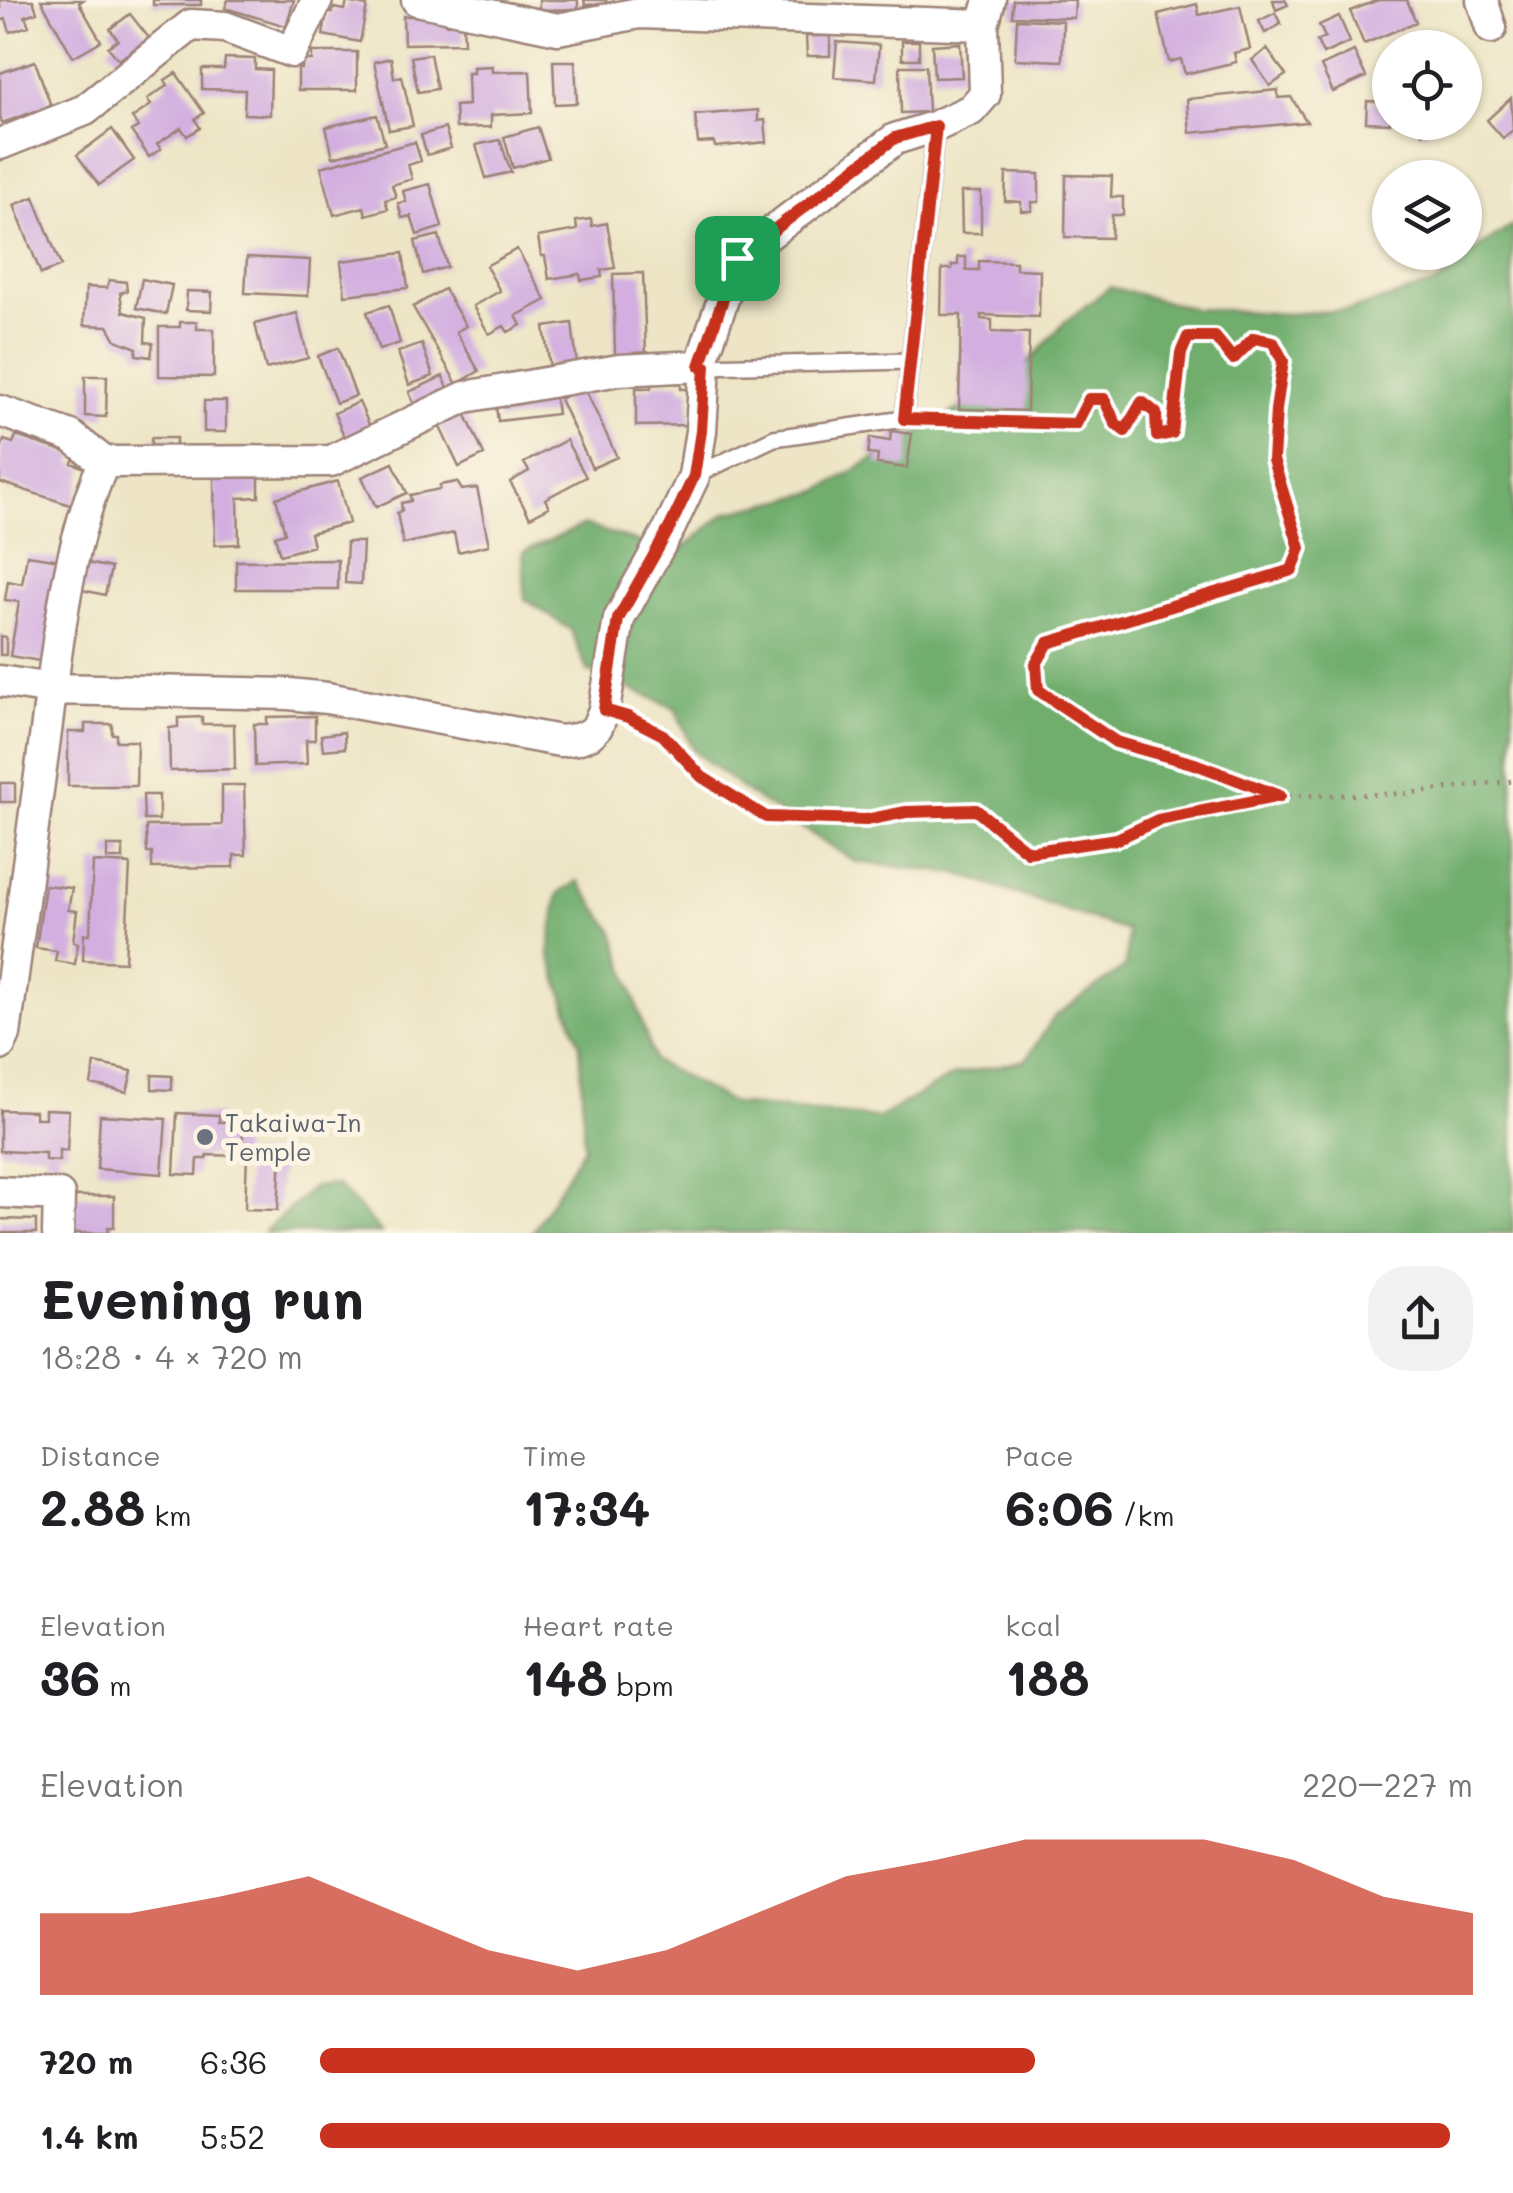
<!DOCTYPE html>
<html lang="en">
<head>
<meta charset="utf-8">
<style>
  body { margin:0; font-family:Mali,sans-serif; background:#f2f2f2; color:#202124; height:100vh; display:flex; flex-direction:column; font-size:38px; white-space:nowrap }
  * { box-sizing:border-box; margin:0 }
  p { font-size:32px; color:#757577 }
  .icon { flex:none; width:55px; height:55px; fill:none; stroke:currentColor; stroke-width:2; stroke-linecap:round; stroke-linejoin:round }
  .map { position:relative; height:1233px; overflow:hidden }
  .side { display:flex; flex-direction:column; background:#fff; flex:1 }
  .side>* { flex:none }
  .buttons { position:absolute; left:1372px; top:30px; display:grid; gap:20px }
  .buttons a { display:grid; place-items:center; width:110px; height:110px; border-radius:50%; background:#fff; box-shadow:0 2px 8px #0004; font-size:50px }
  .pin { position:absolute; display:grid; place-items:center; width:85px; height:85px; color:#fff; margin:-42px; border-radius:20px; box-shadow:0 5px 15px #0006 }
  .round { display:grid; place-items:center; flex:none; width:105px; height:105px; border-radius:40px; background:#f2f2f2 }
  .headline { display:flex; align-items:center; justify-content:space-between; height:170px; padding:0 40px }
  h1 { font-size:55px; font-weight:700; line-height:75px }
  .stats { display:grid; grid-template-columns:repeat(3,1fr); gap:15px; height:170px; padding:10px 40px }
  .stats div { display:grid; align-content:center }
  .stats b { font-size:50px; font-weight:700 }
  .stats small { font-size:28px; font-weight:400 }
  .stats p { font-size:28px }
  .chart { height:280px; padding:20px 40px }
  .chart p { display:flex; justify-content:space-between }
  .chart svg { width:100%; height:180px; margin-top:10px; fill:#c8321e; opacity:.7 }
  ul { padding:0 40px; list-style:none; font-size:32px }
  li { display:grid; grid-template-columns:160px 120px 1fr; align-items:center; height:75px }
  li i { height:25px; border-radius:12px; background:#c8321e }
  .map>svg:first-child { display:block }
  .forest { fill:#71ae6e; stroke:#5e664c; stroke-width:2.5 }
  .building { fill:#d2afe0 }
  .lines { fill:none; stroke-linecap:round; stroke-linejoin:round }
  .lane-casing { stroke:#9c8278; stroke-width:20 }
  .street-casing { stroke:#9c8278; stroke-width:35 }
  .path { stroke:#9c8278; stroke-width:5; stroke-dasharray:2.5 8; stroke-linecap:butt }
  .lane { stroke:#fff; stroke-width:15 }
  .street { stroke:#fff; stroke-width:30 }
  .route-casing { stroke:#fff; stroke-width:20 }
  .route { stroke:#c8321e; stroke-width:12 }
  .worship-dot { fill:#6b7280; stroke:#fcf5e5; stroke-width:4 }
  .labels { text-anchor:middle; stroke-width:10; stroke-linejoin:round; paint-order:stroke }
  .worship-label { font-size:25px; fill:#5b616d; stroke:#fcf5e5; text-anchor:start }
</style>
</head>
<body>
<div class="map">
<svg width="1513" height="1233" viewBox="0 0 1513 1233">
  <rect width="100%" height="100%" fill="#fcf5e5"/>
  <filter id="ink" filterUnits="userSpaceOnUse"><feTurbulence type="fractalNoise" baseFrequency=".01" numOctaves="2"/><feDisplacementMap in="SourceGraphic" scale="20" xChannelSelector="R" yChannelSelector="G"/><feConvolveMatrix kernelMatrix="1 2 1 2 8 2 1 2 1" color-interpolation-filters="sRGB"/></filter>
  <filter id="wash" filterUnits="userSpaceOnUse"><feTurbulence type="fractalNoise" baseFrequency=".0048" numOctaves="4" result="noise"/><feDisplacementMap in="SourceGraphic" scale="40" xChannelSelector="R" yChannelSelector="G"/><feGaussianBlur stdDeviation="2.25" result="paint"/><feColorMatrix in="noise" values="0 0 0 0 0 0 0 0 0 0 0 0 0 0 0 0 0 1.4 0 .05"/><feComposite in="paint" operator="in"/></filter>
  <g filter="url(#wash)">
    <rect width="100%" height="100%" fill="#ede5c5"/>
    <path class="forest" d="M1513 225V1233H532L584 1147 580 1045 549 953 558 894 578 881 614 932 654 1061 734 1104 878 1118 954 1075 1026 1060 1054 1017 1126 966 1127 931 958 874 856 862 745 791 694 751 675 708 587 670 571 630 525 599 523 552 584 525 676 554 726 513 817 492 1018 374 1065 322 1110 287 1192 308 1286 314 1351 310 1438 283 1469 254Z
      M337 1185 382 1233H263L313 1187Z"/>
    <g id="blocks">
      <path class="building" d="M0 0H33L37 12 25 16 29 26 10 32 6 19 0 21Z
        M41 0H83L79 3 101 41 73 57Z
        M153 0H201V5H153Z
        M228 0H294L286 26 225 8Z
        M539 0H578V9L539 10Z
        M584 0H606L607 4 585 5Z
        M1013 0H1075L1074 18 1012 16Z
        M1273 0H1285L1288 5 1276 10Z
        M1378 0H1407L1416 22 1364 44 1350 11Z
        M347 2 367 6 360 42 323 35 327 12 332 13 334 8 345 10Z
        M1197 4 1199 15 1240 6 1250 49 1234 53 1236 62 1185 74 1181 59 1169 62 1158 14Z
        M1275 13 1281 24 1265 33 1259 21Z
        M130 14 149 38 119 60 108 47 118 40 110 29Z
        M403 16H445V24L463 23 464 43 404 44Z
        M1339 16 1350 42 1323 54 1317 41 1325 37 1319 25Z
        M1017 19 1063 21 1062 61 1015 59Z
        M806 36H830V56H807Z
        M902 41H919V59H902Z
        M837 42 879 45 876 80 834 77Z
        M960 43 962 77 934 78 932 45Z
        M1267 49 1286 75 1270 86 1252 60Z
        M1354 51 1366 77 1333 92 1321 66Z
        M312 52H357V90H298V69H302V60H312Z
        M430 54 437 89 418 92 411 57Z
        M225 58 255 59V69L271 70 270 115 244 114 245 90 202 89V69H224Z
        M391 58 394 78 402 76 413 126 389 130 374 62Z
        M35 61 51 106 2 123 0 116V73Z
        M553 61H575L577 103 555 104Z
        M492 66V72L530 71 532 113 491 115V127L456 128 455 106 468 105 467 73H473V67Z
        M900 66H926L928 112 901 113Z
        M176 73 204 113 195 119 200 128 187 136 181 128 157 144 161 149 149 157 131 131 138 127 132 118 151 105 147 99 168 85 165 80Z
        M1278 90V98L1291 97 1307 122 1190 133 1187 99Z
        M1511 98 1513 130 1503 138 1487 120Z
        M1367 101 1390 102V123L1366 122Z
        M758 110V121L765 120 767 142 715 147 714 142 698 143 695 115Z
        M377 115 385 144 333 157 326 127Z
        M1415 122H1437L1423 134Z
        M538 127 548 158 513 168 504 137Z
        M445 128 451 148 427 155 421 135Z
        M112 129 134 160 99 185 77 155Z
        M500 140 511 172 486 178 476 145Z
        M415 142 421 161 408 165 412 179 392 185 396 197 385 200 388 209 366 215 364 207 334 215 321 167Z
        M1006 173 1039 174V202H1032V211H1021V202L1005 201Z
        M1066 175 1112 176 1111 197H1123V215H1112L1111 238 1065 237Z
        M430 184 442 227 417 235 411 216 402 218 398 203 406 202 403 191Z
        M961 192H981V233H962Z
        M34 197 61 266 41 274 14 205Z
        M591 219 592 226 607 223 615 268 601 270 602 277 581 280 580 274 549 279 545 256H541L538 237 577 230 576 221Z
        M439 235 447 267 423 274 415 241Z
        M517 249 546 300 516 316 521 325 508 332 504 326 489 334 473 306 500 291 486 266Z
        M403 253 408 288 345 295 341 261Z
        M247 257 310 260 308 296 245 293Z
        M958 257H966V270H979V261L1016 262V269L1040 270 1039 317 981 315V319L992 320V332L1029 333 1027 411 959 409 961 315H941L942 269H952V265H958Z
        M643 273 646 355H615L613 274Z
        M142 279 172 285 166 314 136 308Z
        M109 280 126 282 127 291 120 293 123 312 146 318 145 342 153 343 151 357 136 355 137 348 116 340 108 326 84 325 86 287 107 288Z
        M444 289 466 326 456 332 479 371 457 384 413 307Z
        M187 291 212 292 211 311 186 310Z
        M389 305 400 343 379 350 367 312Z
        M297 313 308 358 266 369 255 324Z
        M180 322H197V329H214V377L159 376V327H180Z
        M572 323 577 364 550 368 544 327Z
        M422 344 433 376 409 385 398 352Z
        M338 348 356 396 336 403 318 356Z
        M85 376H107L106 417 85 416Z
        M443 376 450 393 416 408 409 392Z
        M681 383V389H690V425L636 426V388H651V384Z
        M584 387 617 457 592 468 560 399Z
        M554 392 557 414 498 421 495 400Z
        M204 401H226V432H204Z
        M359 402 371 429 346 440 334 413Z
        M465 413 484 455 459 467 439 425Z
        M891 431 912 434 907 468 877 464 878 455 868 454 870 438 890 441Z
        M16 436 75 455 72 463 85 468 73 506 0 482V452L4 440 13 443Z
        M151 438H176V449H151Z
        M566 440 586 477 545 499 549 507 530 517 510 482 529 471 524 463Z
        M393 463 407 493 376 507 362 477Z
        M259 477V497L238 498 239 544 215 545 214 478Z
        M338 481 349 523 310 533 313 546 280 555 275 536 285 533 276 498Z
        M457 482 462 490 477 488 489 545 458 552 454 533 403 544 397 513 402 510 401 503 411 501 410 495 440 489V485Z
        M347 542H363L361 584 345 583Z
        M27 555 61 560 46 662 10 656 19 602 5 600 8 581 22 584Z
        M338 560V589H236V561Z
        M83 562 111 568 105 595 78 589Z
        M0 636 6 637V655H0Z
        M315 716V740H306L307 764 255 766 254 724H267V717Z
        M202 717V724H234L235 769 170 771 169 728 178 727V718Z
        M85 724H112V734H116V741H137L136 786H68V732H85Z
        M344 732 345 748 323 750 321 735Z
        M0 783H15V802H0Z
        M222 785H244L246 855H234V867L152 868V853H147L146 826 222 825Z
        M143 795H159V820H144Z
        M107 846H123V859H107Z
        M93 862 130 864 125 962 83 960 84 934H90Z
        M45 885 72 888 68 910 77 911 73 942 78 943 75 964 55 961 57 951 36 948Z
        M95 1063 132 1071 127 1092 91 1084Z
        M152 1075 172 1076V1090L152 1089Z
        M45 1109 69 1110 67 1151 59 1150V1161L45 1160V1153L0 1151V1110L35 1111V1118H45Z
        M177 1113 219 1115V1122H234L233 1130 243 1131 242 1156 207 1155 206 1159H198L197 1175 174 1174Z
        M100 1115 166 1119 162 1174 97 1169Z
        M247 1154 281 1155 278 1210 245 1209Z
        M74 1196H114V1227H108V1233H74Z
        M0 1219 36 1220V1233H0Z"/>
    </g>
  </g>
  <g filter="url(#ink)">
    <use href="#blocks" fill-opacity="0" stroke="#9c8278" stroke-width="2.5"/>
    <g class="lines">
      <g class="lane-casing">
        <path id="lane" d="M704 366 911 361
          M694 476 774 438 904 419 936 126"/>
      </g>
      <g class="street-casing">
        <path id="street" d="M417 0 558 29 639 13 983 25
          M1482 0 1491 28
          M0 144 85 110 191 25 225 27 292 52 317 0
          M0 411 71 436 104 462 331 461 465 397 619 370 700 366 737 258 895 139 936 126 971 110 985 94 983 25 990 0
          M0 681 52 689 289 694 327 698 560 741 577 739 590 734 597 727 604 710 619 619 670 527 694 476 701 431 705 366
          M0 1045 5 1034C19 933 33 832 46 731 58 641 67 546 104 462
          M0 1192 59 1195 58 1233"/>
      </g>
      <path class="path" d="M922 420 1076 425 1089 399H1104L1116 424 1125 431 1142 402 1156 413 1157 436 1173 433 1181 353 1188 337H1215L1233 359 1254 338 1273 342 1283 361 1276 410 1273 460 1300 548 1292 570 1048 643 1036 664 1038 689 1116 742 1195 764 1280 796
        M631 718 663 735 702 777 766 817 866 820 906 812 976 810 1028 851 1117 839 1158 821 1280 796 1400 794 1513 781"/>
      <use href="#lane" class="lane"/>
      <use href="#street" class="street"/>
    </g>
  </g>
  <g class="lines" filter="url(#ink)">
    <g class="route-casing">
      <path id="route" d="M936 126 904 419 1076 424 1089 399H1104L1116 424 1125 431 1142 402 1156 413 1157 436 1172 433 1181 353 1188 337H1215L1233 359 1254 338 1273 342 1283 361 1276 410 1273 460 1300 548 1292 570 1048 643 1036 664 1038 690 1116 742 1195 764 1280 796 1158 820 1117 839 1028 852 976 810 906 812 866 820 766 817 702 777 663 735 628 717 604 710 618 619 670 527 694 476 701 431 705 366H700L737 258 895 138Z"/>
    </g>
    <use href="#route" class="route"/>
  </g>
  <circle class="worship-dot" cx="205" cy="1137" r="10"/>
  <g class="labels">
    <g class="worship-label">
      <text x="225" y="1132">Takaiwa-In<tspan x="225" dy="29">Temple</tspan></text>
    </g>
  </g>
</svg>
<div class="buttons">
<a><svg class="icon" aria-label="locate" viewBox="0 0 24 24"><circle cx="12" cy="12" r="6"/><path d="M12 2v4M12 18v4M2 12h4M18 12h4"/></svg></a>
<a><svg class="icon" aria-label="layers" viewBox="0 0 24 24"><path d="M12 4l9 5-9 5-9-5zM3 14l9 5 9-5"/></svg></a>
</div>
<div class="pin" style="left:737px;top:258px;background:#1e9e55"><svg class="icon" aria-label="arrive" viewBox="0 0 24 24"><path d="M6 21V4h12l-3 4 3 4H6"/></svg></div>
</div>
<section class="side">
<div class="headline"><div><h1>Evening run</h1><p>18:28 · 4 × 720 m</p></div><a class="round"><svg class="icon" aria-label="share" viewBox="0 0 24 24"><path d="M12 15V3M7 8l5-5 5 5M5 13v7h14v-7"/></svg></a></div>
<div class="stats">
<div><p>Distance</p><b>2.88<small> km</small></b></div>
<div><p>Time</p><b>17:34</b></div>
<div><p>Pace</p><b>6:06<small> /km</small></b></div>
</div>
<div class="stats">
<div><p>Elevation</p><b>36<small> m</small></b></div>
<div><p>Heart rate</p><b>148<small> bpm</small></b></div>
<div><p>kcal</p><b>188</b></div>
</div>
<div class="chart"><p><span>Elevation</span>220–227 m</p>
<svg viewBox="0 0 160 44" preserveAspectRatio="none"><path d="M0 44V24L10 24L20 20L30 15L40 24L50 33L60 38L70 33L80 24L90 15L100 11L110 6L120 6L130 6L140 11L150 20L160 24V44z"/></svg>
</div>
<ul>
<li><b>720 m</b>6:36<i style="width:62%"></i></li>
<li><b>1.4 km</b>5:52<i style="width:98%"></i></li>
</ul>
</section>
</body>
</html>
